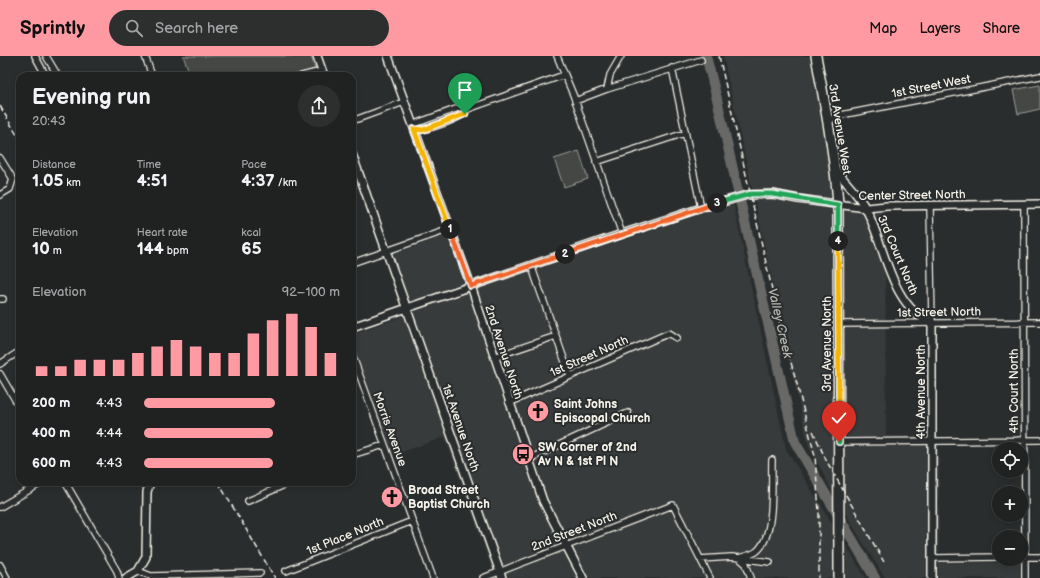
<!DOCTYPE html>
<html lang="en">
<head>
<meta charset="utf-8">
<style>
  body { margin:0; font-family:"Balsamiq Sans",sans-serif; background:#2d2f2f; color:#f1f3f6; height:100vh; display:flex; flex-direction:column; font-size:15px; white-space:nowrap }
  * { box-sizing:border-box; margin:0 }
  p { font-size:13px; color:#a2a4a5 }
  .icon { flex:none; width:22px; height:22px; fill:none; stroke:currentColor; stroke-width:2; stroke-linecap:round; stroke-linejoin:round }
  .map { position:relative; flex:1; overflow:hidden }
  .side { position:absolute; left:16px; top:16px; width:340px; height:414px; display:flex; flex-direction:column; background:#202222; border-radius:12px; box-shadow:0 2px 6px #0003,0 0 0 1px #3d3f40 }
  .side>* { flex:none }
  .tools { position:absolute; left:992px; top:386px; display:grid; gap:8px }
  .tools a { display:grid; place-items:center; width:36px; height:36px; border-radius:50%; background:#202222; box-shadow:0 2px 6px #0003,0 0 0 1px #3d3f40; font-size:20px }
  .pin { position:absolute; display:grid; place-items:center; width:34px; height:34px; color:#fff; margin:-41px -17px; border-radius:50% 50% 50% 0; rotate:-45deg; box-shadow:0 0 4px #0007 }
  .pin .icon { rotate:45deg }
  .km { position:absolute; width:20px; height:20px; margin:-10px; border-radius:50%; background:#222; color:#fff; font-size:11px; line-height:20px; text-align:center }
  .round { display:grid; place-items:center; flex:none; width:42px; height:42px; border-radius:21px; background:#2d2f2f }
  .headline { display:flex; align-items:center; justify-content:space-between; height:68px; padding:0 16px }
  h1 { font-size:22px; font-weight:700; line-height:30px }
  .stats { display:grid; grid-template-columns:repeat(3,1fr); gap:6px; height:68px; padding:4px 16px }
  .stats div { display:grid; align-content:center }
  .stats b { font-size:17px; font-weight:700 }
  .stats small { font-size:11px; font-weight:400 }
  .stats p { font-size:11px }
  .chart { height:112px; padding:8px 16px }
  .chart p { display:flex; justify-content:space-between }
  .chart svg { width:100%; height:72px; margin-top:4px; stroke:#ff9aa2; stroke-width:6 }
  ul { padding:0 16px; list-style:none; font-size:13px }
  li { display:grid; grid-template-columns:64px 48px 1fr; align-items:center; height:30px }
  li i { height:10px; border-radius:5px; background:#ff9aa2 }
  header { display:flex; align-items:center; gap:24px; box-sizing:border-box; height:56px; padding:0 20px; background:#ff9aa2; color:#111 }
  header strong { font-size:19px }
  nav { display:flex; gap:22px; margin-inline-start:auto; font-size:14px }
  .search { width:280px; height:36px; background:#2d2f2f; display:flex; align-items:center; gap:10px; box-sizing:border-box; padding:0 14px; border-radius:22px; color:#a2a4a5; font-size:15px }
  .map>svg:first-child { display:block }
  .built { fill:#373a3a }
  .green { fill:#444645; stroke:#9c9c96 }
  .lines { fill:none; stroke-linecap:round; stroke-linejoin:round }
  .river { stroke:#676866; stroke-width:10 }
  .minor-casing { stroke:#f4f1e8; stroke-width:8 }
  .tertiary-casing { stroke:#f4f1e8; stroke-width:10 }
  .primary-casing { stroke:#f4f1e8; stroke-width:12 }
  .minor { stroke:#2a2d2e; stroke-width:5.5 }
  .tertiary { stroke:#2a2d2e; stroke-width:7 }
  .primary { stroke:#2a2d2e; stroke-width:9 }
  .rail { stroke:#f4f1e8; stroke-width:1.5; stroke-dasharray:6 3; stroke-linecap:butt }
  .split-1-casing { stroke:#fff; stroke-width:8 }
  .split-2-casing { stroke:#fff; stroke-width:8 }
  .split-3-casing { stroke:#fff; stroke-width:8 }
  .split-4-casing { stroke:#fff; stroke-width:8 }
  .split-5-casing { stroke:#fff; stroke-width:8 }
  .split-6-casing { stroke:#fff; stroke-width:8 }
  .split-1 { stroke:#f5b400; stroke-width:5 }
  .split-2 { stroke:#f0652b; stroke-width:5 }
  .split-3 { stroke:#f0652b; stroke-width:5 }
  .split-4 { stroke:#22a559; stroke-width:5 }
  .split-5 { stroke:#f5b400; stroke-width:5 }
  .split-6 { stroke:#22a559; stroke-width:5 }
  .labels { text-anchor:middle; stroke-width:4; stroke-linejoin:round; paint-order:stroke }
  .street-label { font-size:12px; fill:#f4f1e8; stroke:#2a2d2e }
  .poi-label { font-size:12px; font-weight:bold; fill:#f4f1e8; stroke:#2a2d2e; text-anchor:start }
  .water-label { font-size:13px; font-style:italic; fill:#b5b3ae; stroke:#2a2d2e }
</style>
</head>
<body>
<header>
<strong>Sprintly</strong>
<div class="search"><svg class="icon" aria-label="search" viewBox="0 0 24 24"><circle cx="10" cy="10" r="6"/><path d="M15 15l6 6"/></svg>Search here</div>
<nav><a>Map</a><a>Layers</a><a>Share</a></nav>
</header>
<div class="map">
<svg width="1040" height="522" viewBox="0 0 1040 522">
  <rect width="100%" height="100%" fill="#2a2d2e"/>
  <filter id="ink" filterUnits="userSpaceOnUse"><feTurbulence type="fractalNoise" baseFrequency=".025" numOctaves="2"/><feDisplacementMap in="SourceGraphic" scale="8" xChannelSelector="R" yChannelSelector="G"/><feConvolveMatrix kernelMatrix="1 2 1 2 8 2 1 2 1" color-interpolation-filters="sRGB"/></filter>
  <g filter="url(#ink)">
    <path class="built" d="M723 0H810L825 75 832 136 885 155 886 380H939V507L1020 506V522H885L835 441 808 388Z
      M731 137 786 393 866 522H495L445 381 393 399 352 289V278L404 260 383 202 457 175 475 224Z"/>
    <path class="green" d="M183 0H311L315 13 289 20H191Z
      M1040 29V53L1018 58 1013 34Z
      M579 95 588 123 564 131 554 103Z"/>
    <g class="lines">
      <path class="river" d="M706 0 717 43 795 386 875 522"/>
      <g class="minor-casing">
        <path id="minor" d="M35 0 46 20
          M46 0 58 20
          M145 0 152 20
          M557 0 574 41 622 178
          M672 12 701 152
          M302 20 322 15
          M607 33 610 19 621 0
          M575 45 607 33 701 4
          M468 53 464 50 417 67 414 73C423 77 463 62 468 53L564 19
          M352 65 404 46
          M829 66 836 60 1040 20
          M0 102 13 123 10 133 0 139
          M596 106 685 77
          M1024 149 1025 522
          M930 150 932 267
          M352 207 450 173
          M531 209 570 320
          M0 243H3
          M838 268 1040 266
          M352 298 433 522
          M494 301 556 280
          M0 308 20 295
          M0 318 20 352
          M509 347 669 277 677 282
          M839 386 1040 384
          M352 399 384 389
          M529 403 628 357
          M65 426 117 515 119 522
          M248 445 291 426
          M0 451 43 426
          M1021 501H1040
          M933 502 999 501
          M700 503 732 501 770 506
          M0 509 7 522
          M138 515 151 520 260 517
          M286 515 412 465
          M483 522 673 449 710 522
          M751 522 746 508 739 502C744 500 753 499 757 495 776 479 771 427 772 404"/>
      </g>
      <g class="tertiary-casing">
        <path id="tertiary" d="M317 0 324 20
          M388 0 471 230 543 445 583 522
          M352 98 502 522
          M836 114C845 126 859 139 866 153 885 188 890 251 932 267V522
          M352 271 622 178 701 152 747 139 773 138 798 143 866 152 887 150 1040 148
          M126 522 138 515 146 501 147 436 150 426"/>
      </g>
      <g class="primary-casing">
        <path id="primary" d="M816 0C825 50 835 99 838 149L839 522"/>
      </g>
      <use href="#minor" class="minor"/>
      <use href="#tertiary" class="tertiary"/>
      <use href="#primary" class="primary"/>
      <path class="rail" d="M719 0 779 264 797 328 815 400 819 456V522
        M0 50 20 84
        M813 375 826 404 884 506
        M218 426 275 522"/>
    </g>
  </g>
  <g class="lines" filter="url(#ink)">
    <g class="split-1-casing">
      <path id="split-1" d="M450 173 414 73 423 74 465 58"/>
    </g>
    <g class="split-2-casing">
      <path id="split-2" d="M450 173 471 230 565 198"/>
    </g>
    <g class="split-3-casing">
      <path id="split-3" d="M565 198 717 147"/>
    </g>
    <g class="split-4-casing">
      <path id="split-4" d="M717 147 751 138H772L838 149V185"/>
    </g>
    <g class="split-5-casing">
      <path id="split-5" d="M838 185 839 346"/>
    </g>
    <g class="split-6-casing">
      <path id="split-6" d="M839 346V386"/>
    </g>
    <use href="#split-1" class="split-1"/>
    <use href="#split-2" class="split-2"/>
    <use href="#split-3" class="split-3"/>
    <use href="#split-4" class="split-4"/>
    <use href="#split-5" class="split-5"/>
    <use href="#split-6" class="split-6"/>
  </g>
  <defs>
    <g id="church-disc" transform="scale(1.15)"><circle r="9.5" fill="#ff9aa2" stroke="#2a2d2e"/><path d="M-1.2-6h2.4v3.5h3.3v2.4h-3.3V6h-2.4V-.1h-3.3v-2.4h3.3Z" fill="#111"/></g>
    <g id="bus-disc" transform="scale(1.15)"><circle r="9.5" fill="#ff9aa2" stroke="#2a2d2e"/><path d="M-5-6H5V4H4V6H2V4H-2V6H-4V4H-5ZM-3.5-4V0h7V-4ZM-3.5 1.2v1.5H-2V1.2ZM2 1.2v1.5H3.5V1.2Z" fill="#111"/></g>
  </defs>
  <g fill-rule="evenodd">
    <use href="#church-disc" x="538" y="355"/>
    <use href="#bus-disc" x="523" y="398"/>
    <use href="#church-disc" x="392" y="441"/>
  </g>
  <g class="labels">
    <g class="street-label">
      <text transform="translate(931 30) rotate(-11)" y="4">1st Street West</text>
      <text transform="translate(840 73) rotate(81)" y="4">3rd Avenue West</text>
      <text transform="translate(912 139) rotate(-1)" y="4">Center Street North</text>
      <text transform="translate(898 199) rotate(67)" y="4">3rd Court North</text>
      <text transform="translate(939 256) rotate(-1)" y="4">1st Street North</text>
      <text transform="translate(827 288) rotate(-90)" y="4">3rd Avenue North</text>
      <text transform="translate(504 296) rotate(72)" y="4">2nd Avenue North</text>
      <text transform="translate(589 300) rotate(-24)" y="4">1st Street North</text>
      <text transform="translate(1014 335) rotate(-90)" y="4">4th Court North</text>
      <text transform="translate(921 336) rotate(-90)" y="4">4th Avenue North</text>
      <text transform="translate(461 372) rotate(71)" y="4">1st Avenue North</text>
      <text transform="translate(390 373) rotate(70)" y="4">Morris Avenue</text>
      <text transform="translate(574 475) rotate(-21)" y="4">2nd Street North</text>
      <text transform="translate(345 480) rotate(-22)" y="4">1st Place North</text>
    </g>
    <g class="poi-label">
      <text x="554" y="352">Saint Johns<tspan x="554" dy="14">Episcopal Church</tspan></text>
      <text x="538" y="395">SW Corner of 2nd<tspan x="538" dy="14">Av N &amp; 1st Pl N</tspan></text>
      <text x="408" y="438">Broad Street<tspan x="408" dy="14">Baptist Church</tspan></text>
    </g>
    <g class="water-label">
      <text transform="translate(781 267) rotate(77)" y="5">Valley Creek</text>
    </g>
  </g>
</svg>
<div class="tools">
<a><svg class="icon" aria-label="locate" viewBox="0 0 24 24"><circle cx="12" cy="12" r="6"/><path d="M12 2v4M12 18v4M2 12h4M18 12h4"/></svg></a>
<a>+</a>
<a>−</a>
</div>
<div class="pin" style="left:465px;top:58px;background:#1e9e55"><svg class="icon" aria-label="arrive" viewBox="0 0 24 24"><path d="M6 21V4h12l-3 4 3 4H6"/></svg></div>
<div class="pin" style="left:839px;top:386px;background:#d93025"><svg class="icon" aria-label="check" viewBox="0 0 24 24"><path d="M5 12l5 5 9-10"/></svg></div>
<b class="km" style="left:450px;top:173px">1</b>
<b class="km" style="left:565px;top:198px">2</b>
<b class="km" style="left:717px;top:147px">3</b>
<b class="km" style="left:838px;top:185px">4</b>
<section class="side">
<div class="headline"><div><h1>Evening run</h1><p>20:43</p></div><a class="round"><svg class="icon" aria-label="share" viewBox="0 0 24 24"><path d="M12 15V3M7 8l5-5 5 5M5 13v7h14v-7"/></svg></a></div>
<div class="stats">
<div><p>Distance</p><b>1.05<small> km</small></b></div>
<div><p>Time</p><b>4:51</b></div>
<div><p>Pace</p><b>4:37<small> /km</small></b></div>
</div>
<div class="stats">
<div><p>Elevation</p><b>10<small> m</small></b></div>
<div><p>Heart rate</p><b>144<small> bpm</small></b></div>
<div><p>kcal</p><b>65</b></div>
</div>
<div class="chart"><p><span>Elevation</span>92–100 m</p>
<svg viewBox="0 0 160 44" preserveAspectRatio="none"><path d="M5 44V38M15 44V38M25 44V34M35 44V34M45 44V34M55 44V30M65 44V26M75 44V22M85 44V26M95 44V30M105 44V30M115 44V18M125 44V10M135 44V6M145 44V14M155 44V30"/></svg>
</div>
<ul>
<li><b>200 m</b>4:43<i style="width:67%"></i></li>
<li><b>400 m</b>4:44<i style="width:66%"></i></li>
<li><b>600 m</b>4:43<i style="width:66%"></i></li>
</ul>
</section>
</div>
</body>
</html>
